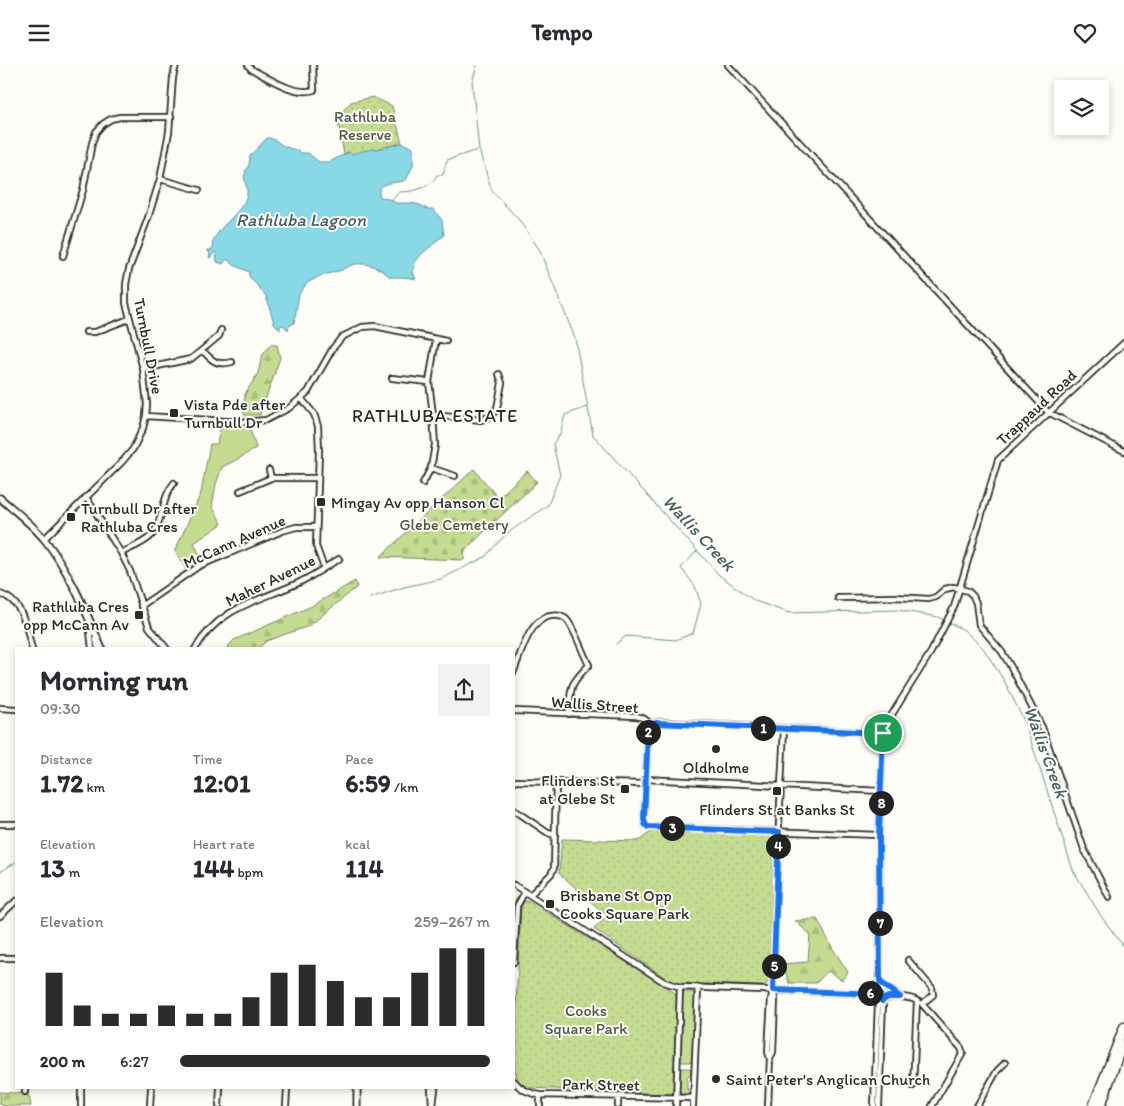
<!DOCTYPE html>
<html lang="en">
<head>
<meta charset="utf-8">
<style>
  body { margin:0; font-family:Itim,sans-serif; background:#f2f2f3; color:#2b2b33; height:100vh; display:flex; flex-direction:column; font-size:19px; white-space:nowrap }
  * { box-sizing:border-box; margin:0 }
  p { font-size:16px; color:#7c7c81 }
  .icon { flex:none; width:28px; height:28px; fill:none; stroke:currentColor; stroke-width:2; stroke-linecap:round; stroke-linejoin:round }
  .map { position:relative; flex:1; overflow:hidden }
  .side { position:absolute; left:15px; top:582px; width:500px; height:442px; display:flex; flex-direction:column; background:#fff; border-radius:0px; box-shadow:0 2px 8px #0003 }
  .side>* { flex:none }
  .tools { position:absolute; left:1054px; top:15px; display:grid; gap:10px }
  .tools a { display:grid; place-items:center; width:55px; height:55px; border-radius:0px; background:#fff; box-shadow:0 2px 8px #0003; font-size:25px }
  .pin { position:absolute; display:grid; place-items:center; width:42px; height:42px; color:#fff; margin:-21px; border:2px solid #fff; border-radius:50%; box-shadow:0 1px 5px #0007 }
  .km { position:absolute; width:25px; height:25px; margin:-12px; border-radius:50%; background:#222; color:#fff; font-size:14px; line-height:25px; text-align:center }
  .round { display:grid; place-items:center; flex:none; width:52px; height:52px; border-radius:0px; background:#f2f2f3 }
  .headline { display:flex; align-items:center; justify-content:space-between; height:85px; padding:0 25px }
  h1 { font-size:28px; font-weight:700; line-height:38px }
  .figures { display:grid; grid-template-columns:repeat(3,1fr); gap:8px; height:85px; padding:5px 25px }
  .figures div { display:grid; align-content:center }
  .figures b { font-size:25px; font-weight:700 }
  .figures small { font-size:14px; font-weight:400 }
  .figures p { font-size:14px }
  .chart { height:140px; padding:10px 25px }
  .chart p { display:flex; justify-content:space-between }
  .chart svg { width:100%; height:90px; margin-top:5px; stroke:#2b2b2b; stroke-width:6 }
  ul { padding:0 25px; list-style:none; font-size:16px }
  li { display:grid; grid-template-columns:80px 60px 1fr; align-items:center; height:38px }
  li i { height:12px; border-radius:6px; background:#2b2b2b }
  header { display:flex; justify-content:space-between; align-items:center; height:65px; padding:0 25px; background:#fff; font-size:22px; font-weight:700 }
  .map>svg:first-child { display:block }
  .grass { fill:#c4dc92; stroke:#78845e }
  .forest { fill:url(#forest-firs); stroke:#78845e }
  .cemetery { fill:url(#cemetery-stones); stroke:#78845e }
  .park { fill:url(#park-dots); stroke:#78845e }
  .water { fill:#89d8e6; stroke:#63939b }
  .lines { fill:none; stroke-linecap:round; stroke-linejoin:round }
  .stream { stroke:#63939b; stroke-width:1 }
  .street-casing { stroke:#2b2b2b; stroke-width:8 }
  .secondary-casing { stroke:#2b2b2b; stroke-width:9 }
  .highway-casing { stroke:#2b2b2b; stroke-width:11 }
  .street { stroke:#fdfcf7; stroke-width:4.5 }
  .secondary { stroke:#fdfcf7; stroke-width:5.5 }
  .highway { stroke:#fdfcf7; stroke-width:8 }
  .route-casing { stroke:#fff; stroke-width:10 }
  .route { stroke:#1a73e8; stroke-width:6 }
  .poi-dot { fill:#2b2b2b; stroke:#fdfcf7; stroke-width:2 }
  .labels { text-anchor:middle; stroke-width:4; stroke-linejoin:round; paint-order:stroke }
  .park-label { font-size:16px; fill:#515745; stroke:#fdfcf7 }
  .street-label { font-size:16px; fill:#2b2b2b; stroke:#fdfcf7 }
  .poi-label { font-size:16px; fill:#2b2b2b; stroke:#fdfcf7; text-anchor:start }
  .water-label { font-size:18px; font-style:italic; fill:#475f63; stroke:#fdfcf7 }
  .neighbourhood-label { font-size:18px; letter-spacing:1px; fill:#2b2b2b; stroke:#fdfcf7 }
</style>
</head>
<body>
<header><svg class="icon" aria-label="menu" viewBox="0 0 24 24"><path d="M4 6h16M4 12h16M4 18h16"/></svg>Tempo<svg class="icon" aria-label="heart" viewBox="0 0 24 24"><path d="M12 20l-8-8c-3-5 5-10 8-4 3-6 11-1 8 4z"/></svg></header>
<div class="map">
<svg width="1124" height="1041" viewBox="0 0 1124 1041">
  <defs>
    <pattern id="forest-firs" width="22" height="20" patternUnits="userSpaceOnUse" patternTransform="scale(1.25)"><rect width="22" height="20" fill="#c4dc92"/><path d="M5 1l3.5 6h-7zM16 11l3.5 6h-7z" fill="#a9bd7e"/></pattern>
    <pattern id="cemetery-stones" width="16" height="16" patternUnits="userSpaceOnUse" patternTransform="scale(1.25)"><rect width="16" height="16" fill="#c4dc92"/><path d="M2 7V4a2 2 0 0 1 4 0v3zM10 15v-3a2 2 0 0 1 4 0v3z" fill="#a9bd7e"/></pattern>
    <pattern id="park-dots" width="8" height="8" patternUnits="userSpaceOnUse" patternTransform="scale(1.25)"><rect width="8" height="8" fill="#c4dc92"/><path d="M2 2h.1M6 6h.1" fill="none" stroke="#a9bd7e" stroke-width="1.8" stroke-linecap="round"/></pattern>
  </defs>
  <rect width="100%" height="100%" fill="#fdfcf7"/>
  <filter id="ink" filterUnits="userSpaceOnUse"><feTurbulence type="fractalNoise" baseFrequency=".02" numOctaves="2"/><feDisplacementMap in="SourceGraphic" scale="10" xChannelSelector="R" yChannelSelector="G"/><feConvolveMatrix kernelMatrix="1 2 1 2 8 2 1 2 1" color-interpolation-filters="sRGB"/></filter>
  <g filter="url(#ink)">
    <path class="grass" d="M221 360 249 361 256 383 238 394 222 402 216 419 212 441 222 459 194 478 203 497 187 506 175 486 201 428 210 379H217Z
      M684 927H693L695 930 692 995 690 997H682L680 994 682 930Z
      M681 1003H689L691 1004V1008L687 1012V1025L691 1023 689 1029H681L679 1026 680 1005Z"/>
    <path class="forest" d="M270 280H277L280 293 260 350H244L245 329 258 308 262 291Z
      M355 516 357 522 309 561 266 576 258 584H226L234 575 312 541Z
      M817 854 833 884 848 907 842 915 828 906 816 918H789L783 899 808 897 810 869 795 856Z
      M0 1027 27 1029 29 1031 31 1041H4L0 1039Z"/>
    <path class="cemetery" d="M474 404 498 433 527 406 537 417 465 485 464 495 380 492Z"/>
    <path class="park" d="M373 32 392 41 402 78C385 82 368 86 351 90L349 87 344 89 337 52 351 37Z
      M652 766 768 770 774 778 769 916 766 920 762 921 678 918 670 916 594 864 607 851 559 808 562 774 636 776 640 775Z
      M526 836H529L675 928 677 937 673 1027 670 1029 529 1023 519 1018 514 1002V980L521 842 523 838Z"/>
    <path class="water" d="M267 73C276 73 278 79 286 82 292 85 297 83 301 88H308L319 97H329L349 87 351 89C356 88 372 83 377 84L402 78 413 83V101L406 115C397 119 374 115 380 132L392 135 395 138C407 138 418 137 427 144H433L442 155 444 171 438 174 436 177C426 186 406 198 416 214 409 212 398 212 390 212 378 200 357 193 342 205L320 211 307 218 299 229 294 258 289 261 288 265 283 260 280 261V265L274 258 266 231 249 211V207L234 200 227 194 223 199 217 197 216 187 213 189 210 193H209L210 188 207 185H211L214 181 212 179C219 159 242 149 247 130 248 125 245 117 244 111L246 108 245 106 248 103 250 94 249 92Z"/>
    <g class="lines">
      <path class="stream" d="M477 0 472 17 479 85 492 126 519 155 539 184 575 273 593 370 719 510 755 536 789 548 898 545 938 552 944 555
        M392 135 399 127C413 127 431 123 437 110H443L447 95 477 85
        M370 533 404 522 441 514 485 492 506 469 548 440 560 410 553 379 560 369 565 350 588 342
        M948 557 964 565 983 583 1005 617 1025 658 1073 805 1101 851 1124 882
        M616 579 626 571 676 575 693 568 701 539 695 521 681 503 697 486
        M0 807 16 797"/>
      <g class="street-casing">
        <path id="street" d="M248 0 251 4C269 13 294 31 314 25L313 0
          M728 0 1048 347 1124 386
          M160 114 199 125
          M63 191 83 125 92 78 96 67 103 59 111 54 120 52H171
          M86 267H95L129 254
          M203 286C212 296 218 301 232 297
          M143 304 191 294 219 271 221 265
          M392 313 429 317
          M301 333 314 349 318 361 319 386 316 481 324 503
          M433 350 481 355 491 351 497 343 502 318 499 309
          M146 351 242 357 266 355 289 343 308 327 333 283 342 272 362 262 375 261 446 276
          M431 403 455 411
          M269 405 271 413
          M423 418 431 403 435 380 433 350 429 317 436 274
          M240 426 271 413H317
          M86 432 121 488 130 506 149 562 167 584
          M44 474 121 398 133 384 143 363 146 351 147 339 143 304 126 238V219L129 204 148 153 160 114 169 67 173 12 176 0
          M121 488C131 483 145 478 152 470 164 455 161 433 174 418
          M0 529C24 536 26 563 32 584
          M838 533 895 532 929 534 936 532 945 524 954 522 968 526 973 531 976 538 979 560 1002 587 1011 602 1042 662 1084 784 1109 832
          M141 541 199 501 282 466 296 462H315
          M89 558 92 584
          M96 574 98 584
          M195 584C221 541 257 537 298 518 313 511 325 502 339 494
          M514 606C521 588 530 553 551 551 556 550 562 551 566 554 573 560 583 589 589 600 568 621 571 622 569 649
          M0 643 16 644
          M514 646 636 651 643 653 651 659 657 657 883 668
          M651 659 648 667 644 753 645 759 648 762 879 770
          M645 714 881 726
          M514 716 645 719
          M514 745 548 768 555 770
          M0 759H16
          M514 820 664 917 680 922 880 929
          M530 830 551 809 554 803 556 717
          M0 851 16 836
          M0 893H16
          M908 895 932 923 933 930 922 939 961 983 963 988 932 1041
          M514 897 517 841 525 827
          M880 917 900 932
          M868 928 880 917
          M883 936C891 930 910 931 919 937
          M770 993 773 987 775 934 773 925 778 777 784 664
          M514 1016C521 1025 529 1028 540 1030L693 1033
          M913 1021 917 936
          M431 1024 432 1040
          M25 1027V1024
          M81 1041V1024
          M150 1041 151 1024
          M219 1041 220 1024
          M286 1041 287 1024
          M433 1041 435 1024
          M540 1041V1030
          M618 1041V1032
          M676 1041 680 922
          M693 1041 698 923
          M768 1041 770 993 768 987 771 934 773 926
          M874 1041 878 939 880 929 879 770 883 668 886 659 931 587 954 542 998 395 1124 278
          M879 1041 883 936 881 931
          M977 1041 997 1006 1005 998"/>
      </g>
      <g class="secondary-casing">
        <path id="secondary" d="M0 433C15 446 32 459 45 475 70 507 86 547 102 584
          M357 1041V1024"/>
      </g>
      <g class="highway-casing">
        <path id="highway" d="M1093 1041 1124 962
          M1101 1041 1122 980"/>
      </g>
      <use href="#street" class="street"/>
      <use href="#secondary" class="secondary"/>
      <use href="#highway" class="highway"/>
    </g>
  </g>
  <g class="lines" filter="url(#ink)">
    <g class="route-casing">
      <path id="route" d="M657 658 883 668 879 770 880 917 900 932H888L882 936 880 929 773 925 779 767 648 762 645 759 644 753 648 666 652 659Z"/>
    </g>
    <use href="#route" class="route"/>
  </g>
  <g class="poi-dot">
    <rect x="169" y="343" width="10" height="10" rx="2.5"/>
    <rect x="316" y="432" width="10" height="10" rx="2.5"/>
    <rect x="66" y="447" width="10" height="10" rx="2.5"/>
    <rect x="134" y="545" width="10" height="10" rx="2.5"/>
    <circle cx="716" cy="684" r="5"/>
    <rect x="620" y="719" width="10" height="10" rx="2.5"/>
    <rect x="772" y="721" width="10" height="10" rx="2.5"/>
    <rect x="545" y="834" width="10" height="10" rx="2.5"/>
    <circle cx="716" cy="1014" r="5"/>
  </g>
  <g class="labels">
    <g class="park-label">
      <text x="365" y="57">Rathluba<tspan x="365" dy="18">Reserve</tspan></text>
      <text x="454" y="465">Glebe Cemetery</text>
      <text x="586" y="951">Cooks<tspan x="586" dy="18">Square Park</tspan></text>
    </g>
    <g class="street-label">
      <text transform="translate(149 281) rotate(79)" y="6">Turnbull Drive</text>
      <text transform="translate(1036 342) rotate(-43)" y="6">Trappaud Road</text>
      <text transform="translate(234 476) rotate(-24)" y="6">McCann Avenue</text>
      <text transform="translate(270 515) rotate(-26)" y="6">Maher Avenue</text>
      <text transform="translate(595 639) rotate(4)" y="6">Wallis Street</text>
      <text transform="translate(601 1019) rotate(1)" y="6">Park Street</text>
    </g>
    <g class="poi-label">
      <text x="184" y="345">Vista Pde after<tspan x="184" dy="18">Turnbull Dr</tspan></text>
      <text x="331" y="443">Mingay Av opp Hanson Cl</text>
      <text x="81" y="449">Turnbull Dr after<tspan x="81" dy="18">Rathluba Cres</tspan></text>
      <text x="129" y="547" text-anchor="end">Rathluba Cres<tspan x="129" dy="18">opp McCann Av</tspan></text>
      <text x="716" y="708" text-anchor="middle">Oldholme</text>
      <text x="615" y="721" text-anchor="end">Flinders St<tspan x="615" dy="18">at Glebe St</tspan></text>
      <text x="777" y="750" text-anchor="middle">Flinders St at Banks St</text>
      <text x="560" y="836">Brisbane St Opp<tspan x="560" dy="18">Cooks Square Park</tspan></text>
      <text x="726" y="1020">Saint Peter's Anglican Church</text>
    </g>
    <g class="water-label">
      <text x="301" y="161">Rathluba Lagoon</text>
      <text transform="translate(699 468) rotate(47)" y="6">Wallis Creek</text>
      <text transform="translate(1046 687) rotate(70)" y="6">Wallis Creek</text>
    </g>
    <g class="neighbourhood-label">
      <text x="435" y="357">RATHLUBA ESTATE</text>
    </g>
  </g>
</svg>
<div class="tools">
<a><svg class="icon" aria-label="layers" viewBox="0 0 24 24"><path d="M12 4l9 5-9 5-9-5zM3 14l9 5 9-5"/></svg></a>
</div>
<div class="pin" style="left:883px;top:668px;background:#1e9e55"><svg class="icon" aria-label="arrive" viewBox="0 0 24 24"><path d="M6 21V4h12l-3 4 3 4H6"/></svg></div>
<b class="km" style="left:763px;top:663px">1</b>
<b class="km" style="left:648px;top:667px">2</b>
<b class="km" style="left:672px;top:763px">3</b>
<b class="km" style="left:778px;top:781px">4</b>
<b class="km" style="left:774px;top:901px">5</b>
<b class="km" style="left:870px;top:928px">6</b>
<b class="km" style="left:880px;top:858px">7</b>
<b class="km" style="left:881px;top:738px">8</b>
<section class="side">
<div class="headline"><div><h1>Morning run</h1><p>09:30</p></div><a class="round"><svg class="icon" aria-label="share" viewBox="0 0 24 24"><path d="M12 15V3M7 8l5-5 5 5M5 13v7h14v-7"/></svg></a></div>
<div class="figures">
<div><p>Distance</p><b>1.72<small> km</small></b></div>
<div><p>Time</p><b>12:01</b></div>
<div><p>Pace</p><b>6:59<small> /km</small></b></div>
</div>
<div class="figures">
<div><p>Elevation</p><b>13<small> m</small></b></div>
<div><p>Heart rate</p><b>144<small> bpm</small></b></div>
<div><p>kcal</p><b>114</b></div>
</div>
<div class="chart"><p><span>Elevation</span>259–267 m</p>
<svg viewBox="0 0 160 44" preserveAspectRatio="none"><path d="M5 44V18M15 44V34M25 44V38M35 44V38M45 44V34M55 44V38M65 44V38M75 44V30M85 44V18M95 44V14M105 44V22M115 44V30M125 44V30M135 44V18M145 44V6M155 44V6"/></svg>
</div>
<ul>
<li><b>200 m</b>6:27<i style="width:100%"></i></li>
</ul>
</section>
</div>
</body>
</html>
